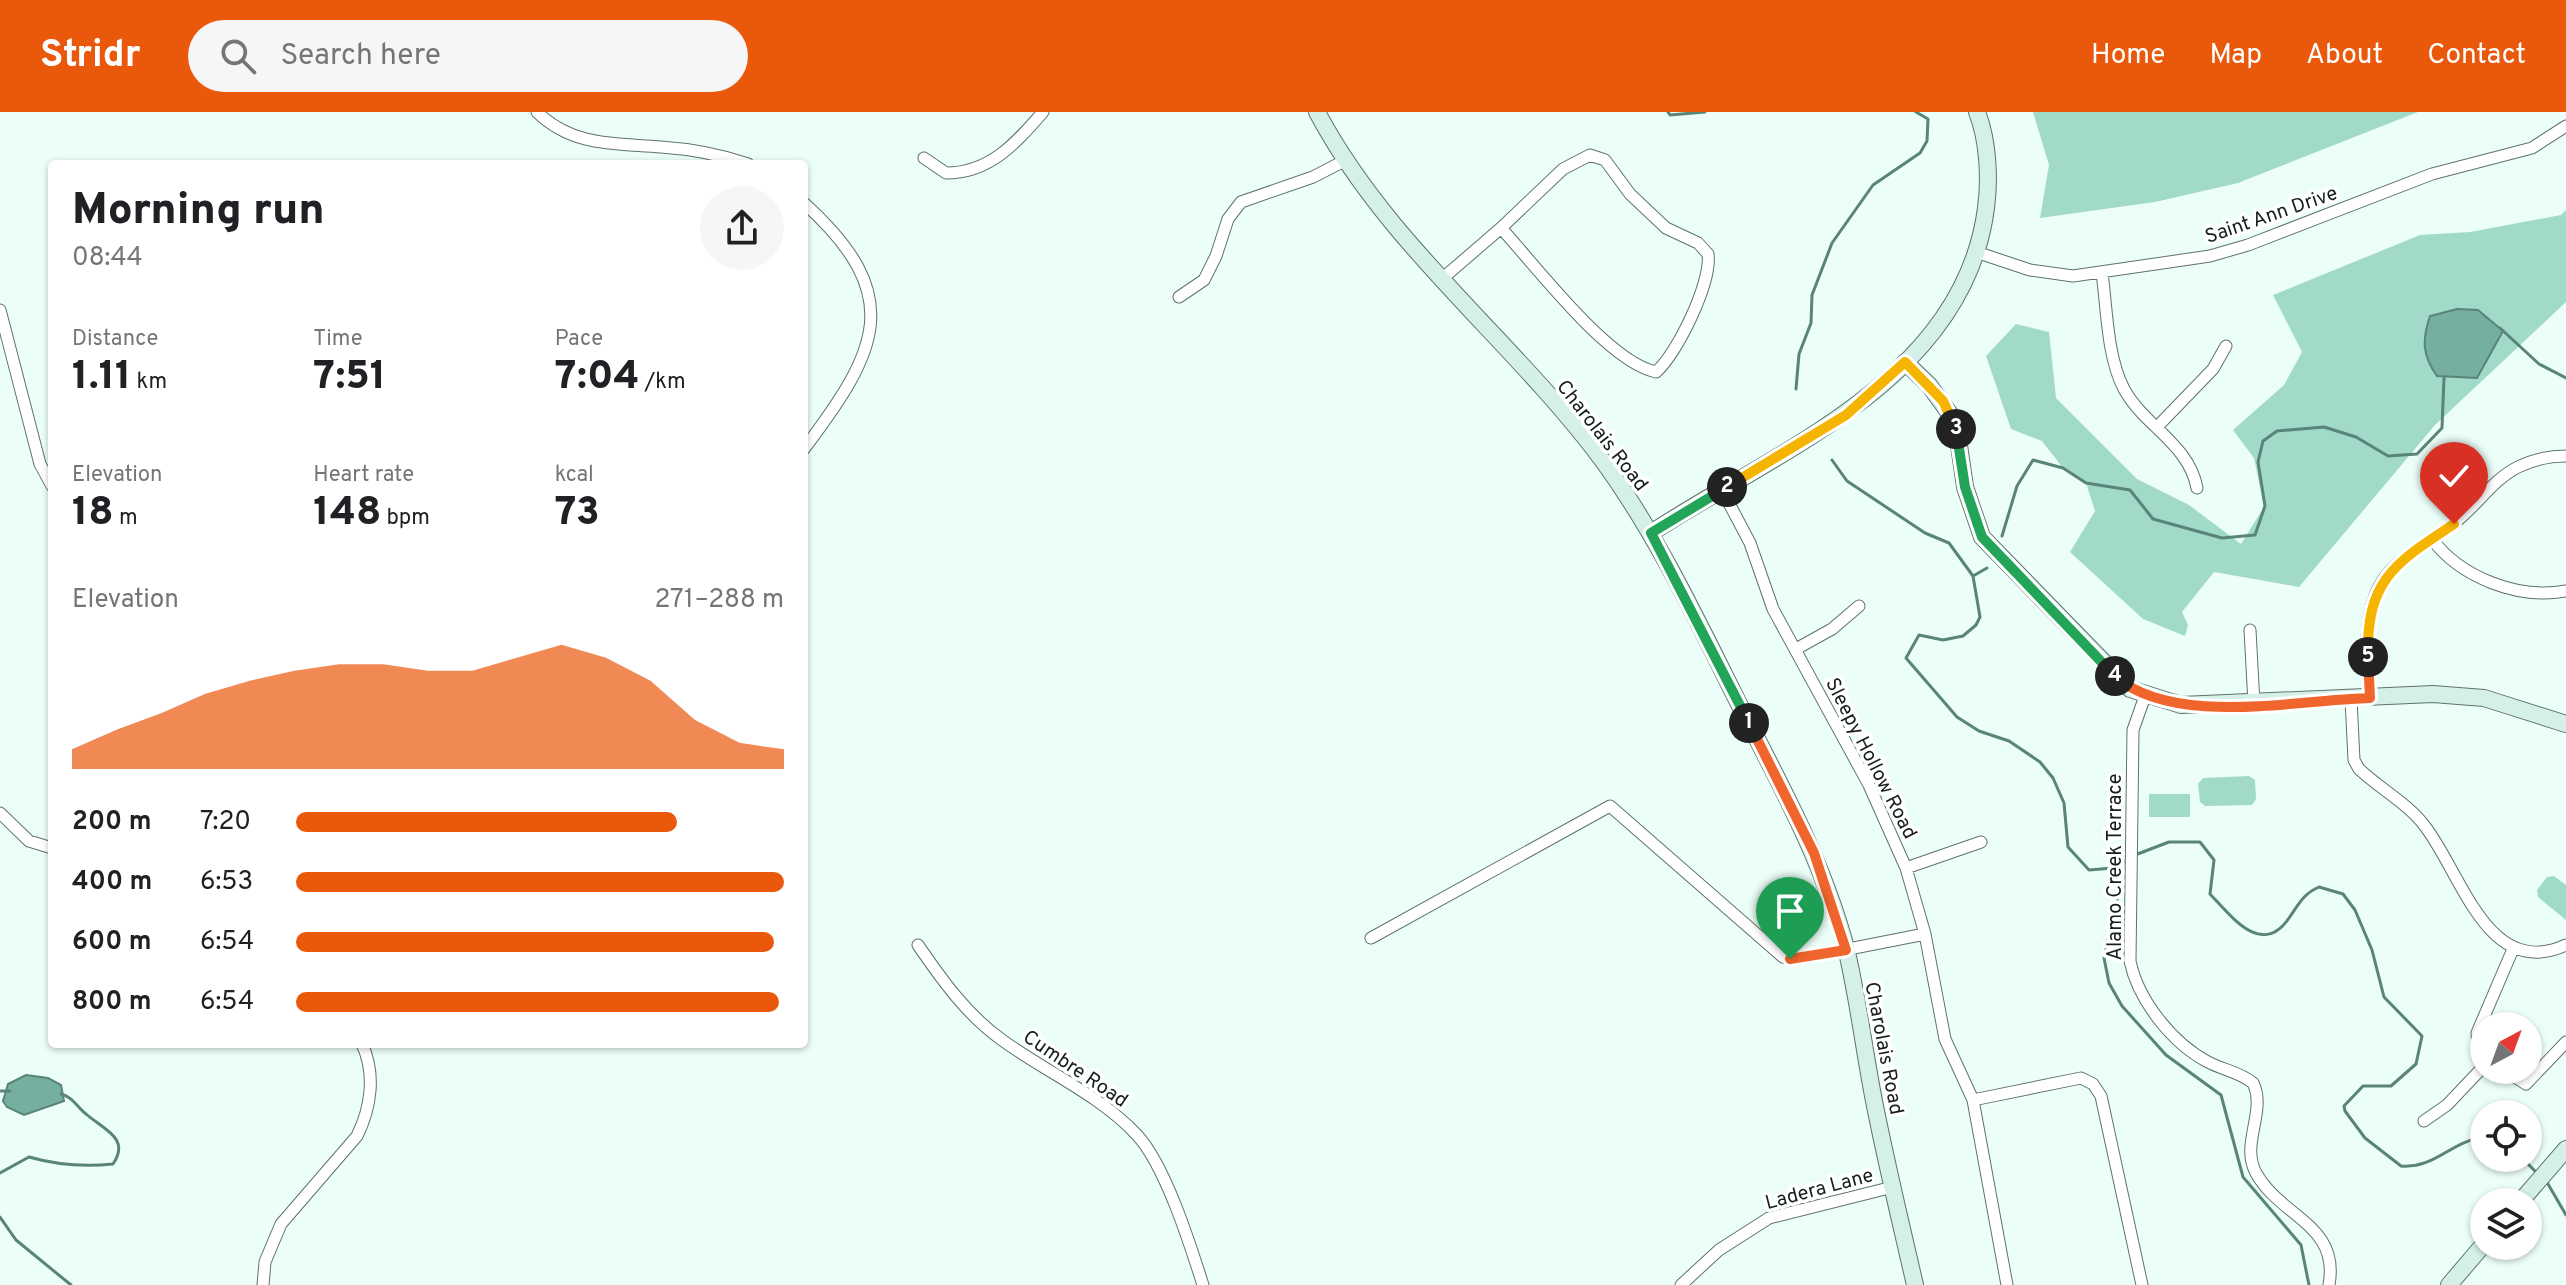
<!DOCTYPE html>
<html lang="en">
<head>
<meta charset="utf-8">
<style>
  body { margin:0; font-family:Overpass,sans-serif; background:#f6f6f6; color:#202124; height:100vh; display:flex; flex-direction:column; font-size:30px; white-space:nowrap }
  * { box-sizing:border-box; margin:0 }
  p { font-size:26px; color:#757577 }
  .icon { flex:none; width:44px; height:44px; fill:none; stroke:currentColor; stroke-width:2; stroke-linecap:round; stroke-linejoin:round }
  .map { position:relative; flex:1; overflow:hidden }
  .drawer { position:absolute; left:48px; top:48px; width:760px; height:888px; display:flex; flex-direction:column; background:#fff; border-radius:8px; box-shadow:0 2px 6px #0004 }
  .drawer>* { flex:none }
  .needle { width:52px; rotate:41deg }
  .tools { position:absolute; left:2470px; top:900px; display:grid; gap:16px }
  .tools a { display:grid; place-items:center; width:72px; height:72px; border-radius:50%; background:#fff; box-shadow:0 2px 6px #0004; font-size:40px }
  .pin { position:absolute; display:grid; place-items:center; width:68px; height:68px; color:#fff; margin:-82px -34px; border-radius:50% 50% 50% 0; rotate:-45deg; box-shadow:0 0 8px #0007 }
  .pin .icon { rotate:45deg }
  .km { position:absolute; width:40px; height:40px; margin:-20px; border-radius:50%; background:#222; color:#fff; font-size:22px; line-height:40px; text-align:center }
  .round { display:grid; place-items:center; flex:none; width:84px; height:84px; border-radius:42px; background:#f6f6f6 }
  .summary { display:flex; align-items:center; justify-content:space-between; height:136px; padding:0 24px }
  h1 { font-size:44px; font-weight:800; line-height:60px }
  .stats { display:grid; grid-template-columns:repeat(3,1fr); gap:12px; height:136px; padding:8px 24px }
  .stats div { display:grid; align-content:center }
  .stats b { font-size:40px; font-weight:800 }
  .stats small { font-size:22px; font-weight:400 }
  .stats p { font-size:22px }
  .chart { height:224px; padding:16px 24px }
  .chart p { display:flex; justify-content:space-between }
  .chart svg { width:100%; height:144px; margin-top:8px; fill:#ea580c; opacity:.7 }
  ul { padding:0 24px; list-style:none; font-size:26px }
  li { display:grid; grid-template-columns:128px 96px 1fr; align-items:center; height:60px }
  li i { height:20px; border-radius:10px; background:#ea580c }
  header { display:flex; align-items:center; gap:48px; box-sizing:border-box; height:112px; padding:0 40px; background:#ea580c; color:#fff }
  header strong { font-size:38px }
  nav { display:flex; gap:44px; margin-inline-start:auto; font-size:28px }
  .search { width:560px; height:72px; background:#f6f6f6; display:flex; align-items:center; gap:20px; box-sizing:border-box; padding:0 28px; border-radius:44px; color:#757577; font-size:30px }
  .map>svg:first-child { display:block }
  .green { fill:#a2daca }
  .water { fill:#75af9f; stroke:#598478; stroke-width:2 }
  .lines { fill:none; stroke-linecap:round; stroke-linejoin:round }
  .stream { stroke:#598478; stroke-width:3 }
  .street-casing { stroke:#5f726c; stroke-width:13 }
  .secondary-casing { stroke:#5f726c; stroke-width:18 }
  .street { stroke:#fff; stroke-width:11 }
  .secondary { stroke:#d4f0e8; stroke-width:16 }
  .split-1-casing { stroke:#fff; stroke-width:16 }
  .split-2-casing { stroke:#fff; stroke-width:16 }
  .split-3-casing { stroke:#fff; stroke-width:16 }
  .split-4-casing { stroke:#fff; stroke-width:16 }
  .split-5-casing { stroke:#fff; stroke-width:16 }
  .split-6-casing { stroke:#fff; stroke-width:16 }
  .split-1 { stroke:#f0652b; stroke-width:10 }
  .split-2 { stroke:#22a559; stroke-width:10 }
  .split-3 { stroke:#f5b400; stroke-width:10 }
  .split-4 { stroke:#22a559; stroke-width:10 }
  .split-5 { stroke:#f0652b; stroke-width:10 }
  .split-6 { stroke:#f5b400; stroke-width:10 }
  .labels { text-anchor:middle; stroke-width:7; stroke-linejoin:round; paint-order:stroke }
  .street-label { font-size:20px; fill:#171f1d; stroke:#fff }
</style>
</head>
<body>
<header>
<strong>Stridr</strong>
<div class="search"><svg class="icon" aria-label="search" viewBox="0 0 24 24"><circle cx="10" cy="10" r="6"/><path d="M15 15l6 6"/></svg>Search here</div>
<nav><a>Home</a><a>Map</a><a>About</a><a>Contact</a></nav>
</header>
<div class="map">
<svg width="2566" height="1173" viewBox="0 0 2566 1173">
  <rect width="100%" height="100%" fill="#ecfef8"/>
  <path class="green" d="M2033 0H2418L2238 71 2155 90 2040 106 2049 53Z
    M2566 98V190L2435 313 2299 475 2214 460 2182 500 2188 513 2185 524 2143 507 2070 440 2095 399 2086 371 2063 356 2042 329 2011 317 1986 244 2016 212 2049 220 2056 286 2137 367 2189 393 2241 432 2264 395 2254 346 2233 318 2284 273 2302 240 2273 183 2420 123 2470 120 2561 103Z
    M2249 664 2255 668 2256 687 2252 693 2205 694 2200 690 2198 672 2203 666Z
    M2149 682H2190V705H2149Z
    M2554 764 2566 773V808L2538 785 2537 778 2547 765Z"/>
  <path class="water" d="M2457 197 2478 198 2503 219 2477 266 2437 264C2422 243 2422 228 2430 204Z
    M26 963 48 966 61 973 64 989 24 1003 7 995 3 989 8 972Z"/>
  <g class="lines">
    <path class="stream" d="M1668 0 1670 3 1705 0
      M2500 216 2539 252 2566 266
      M1796 277 1799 242 1811 211 1812 183 1832 131 1873 73 1920 41 1927 29 1928 7 1916 0
      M1832 348 1847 369 1925 421 1949 431 1973 464 1980 505 1976 513 1963 524 1943 528 1919 523 1906 546 1957 605 1979 619 2009 629 2040 650 2053 666 2064 691 2068 735 2089 758 2113 756 2128 747
      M2002 424 2017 374 2033 348 2063 356 2086 371 2130 378 2153 407 2222 426 2255 423 2265 394 2258 350 2263 329 2277 319 2324 315 2356 325 2388 344 2417 342 2442 316 2444 266
      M1973 464 1987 456
      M2135 743 2169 730H2200L2214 748 2210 782C2232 805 2262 846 2289 806 2299 792 2303 782 2319 775L2343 782 2355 798 2372 838 2384 885 2422 924 2416 952 2391 974H2363L2344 994 2345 999 2365 1026 2401 1054C2436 1057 2453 1027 2484 1026
      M2113 756 2120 775 2104 846 2109 871 2122 894 2166 943 2221 983 2243 1065 2301 1133 2309 1173
      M0 979H10
      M2522 1046 2535 1059
      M0 1061 29 1045C57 1053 84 1055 113 1052 131 1026 103 1017 86 1002 77 995 73 985 61 982
      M2548 1072 2566 1103
      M0 1105 16 1128 71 1173"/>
    <g class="street-casing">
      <path id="street" d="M537 0C573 35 615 31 661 35 691 37 719 42 748 52
        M1590 43 1605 48 1630 82 1666 116 1698 131 1708 142C1712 170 1677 242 1656 260 1608 250 1536 154 1501 116L1563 57Z
        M924 46 946 61C990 61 1016 31 1043 0
        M804 91C907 184 878 239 804 337
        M1976 140 2030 158 2073 164 2210 144 2248 133 2432 62 2532 36 2566 14
        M2102 161C2107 197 2107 245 2124 277 2144 314 2189 332 2197 376
        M1443 166 1501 116
        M1179 185 1204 168 1216 144 1228 107 1241 90 1313 65 1346 48
        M0 198 40 352 52 374
        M2157 315 2213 257 2226 234
        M1722 378 1750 431 1773 497 1869 673 1906 756 1925 822 1945 927 1973 988 2007 1173
        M2432 427C2460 465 2518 488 2566 479
        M2250 518 2254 592
        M1796 537 1832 517 1859 494
        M2145 584 2133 618 2130 849C2138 888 2172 931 2208 950 2223 958 2240 960 2253 971 2267 999 2240 1032 2256 1061 2281 1106 2340 1112 2329 1173
        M2370 586C2366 552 2363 513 2376 481 2391 446 2425 435 2453 412 2476 395 2492 368 2518 355 2532 348 2550 344 2566 344
        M2351 587 2354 648 2359 657C2379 676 2407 691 2424 713 2462 761 2487 869 2566 833
        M0 701 29 729 52 736
        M1906 756 1981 730
        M1371 826 1610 694 1783 845 1798 847 1925 822
        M918 833C942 868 967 903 1002 928 1046 960 1100 983 1137 1023 1165 1053 1190 1132 1203 1173
        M2484 941 2478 933 2477 921 2513 837
        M2504 958 2526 972 2566 930
        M1973 988 2081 966 2093 972 2101 984 2142 1173
        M2424 1009 2447 993 2484 954
        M263 1173 265 1150 281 1112 357 1024C371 996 376 962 362 932
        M1681 1173 1719 1138 1769 1106 1893 1075"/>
    </g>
    <g class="secondary-casing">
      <path id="secondary" d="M1317 0C1388 134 1514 229 1603 349 1657 423 1697 508 1738 590 1779 670 1823 749 1846 836 1858 886 1864 938 1874 989 1886 1050 1901 1112 1915 1173
        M1905 250 1929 273 1950 302 1957 319 1965 375 1982 425 2130 577 2181 593 2433 582 2484 586 2566 612
        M1651 421C1777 338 1964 268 1986 96 1990 66 1988 28 1977 0
        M2520 1090 2566 1037
        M2449 1173 2484 1132"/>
    </g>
    <use href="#street" class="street"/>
    <use href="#secondary" class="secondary"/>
  </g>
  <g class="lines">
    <g class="split-1-casing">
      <path id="split-1" d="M1749 611 1814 741 1846 838 1790 847"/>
    </g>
    <g class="split-2-casing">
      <path id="split-2" d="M1727 375 1651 421 1749 611"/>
    </g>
    <g class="split-3-casing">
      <path id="split-3" d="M1727 375 1846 303 1905 250 1943 289 1956 317"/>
    </g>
    <g class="split-4-casing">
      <path id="split-4" d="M1956 317 1965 375 1982 425 2115 564"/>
    </g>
    <g class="split-5-casing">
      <path id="split-5" d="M2115 564C2169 612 2282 591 2351 587L2370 586 2368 545"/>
    </g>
    <g class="split-6-casing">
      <path id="split-6" d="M2368 545C2366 468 2395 451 2454 412"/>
    </g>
    <use href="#split-1" class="split-1"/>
    <use href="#split-2" class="split-2"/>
    <use href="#split-3" class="split-3"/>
    <use href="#split-4" class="split-4"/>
    <use href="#split-5" class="split-5"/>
    <use href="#split-6" class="split-6"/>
  </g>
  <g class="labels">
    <g class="street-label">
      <text transform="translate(2271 102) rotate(-19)" y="7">Saint Ann Drive</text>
      <text transform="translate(1603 323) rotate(52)" y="7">Charolais Road</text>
      <text transform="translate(1872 646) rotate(63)" y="7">Sleepy Hollow Road</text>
      <text transform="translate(2114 755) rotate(-90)" y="7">Alamo Creek Terrace</text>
      <text transform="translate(1885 936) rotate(79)" y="7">Charolais Road</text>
      <text transform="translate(1076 956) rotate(34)" y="7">Cumbre Road</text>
      <text transform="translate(1819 1076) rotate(-15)" y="7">Ladera Lane</text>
    </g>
  </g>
</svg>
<div class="tools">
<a><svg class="needle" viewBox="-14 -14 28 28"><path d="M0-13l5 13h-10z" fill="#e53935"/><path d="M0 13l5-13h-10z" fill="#757577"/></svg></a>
<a><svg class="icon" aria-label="locate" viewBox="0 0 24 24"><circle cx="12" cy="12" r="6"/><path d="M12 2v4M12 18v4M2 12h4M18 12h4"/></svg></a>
<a><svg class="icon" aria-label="layers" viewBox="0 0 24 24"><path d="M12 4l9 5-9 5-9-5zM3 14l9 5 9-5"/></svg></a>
</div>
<div class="pin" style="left:1790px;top:847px;background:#1e9e55"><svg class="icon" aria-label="arrive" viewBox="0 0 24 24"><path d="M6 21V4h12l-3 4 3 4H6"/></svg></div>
<div class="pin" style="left:2454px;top:412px;background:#d93025"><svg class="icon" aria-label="check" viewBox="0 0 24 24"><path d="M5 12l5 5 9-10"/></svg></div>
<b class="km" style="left:1749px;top:611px">1</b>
<b class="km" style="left:1727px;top:375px">2</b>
<b class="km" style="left:1956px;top:317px">3</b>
<b class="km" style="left:2115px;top:564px">4</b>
<b class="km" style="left:2368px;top:545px">5</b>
<section class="drawer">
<div class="summary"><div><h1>Morning run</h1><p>08:44</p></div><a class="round"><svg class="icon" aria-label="share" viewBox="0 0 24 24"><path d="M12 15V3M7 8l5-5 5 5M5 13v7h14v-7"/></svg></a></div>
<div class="stats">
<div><p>Distance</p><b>1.11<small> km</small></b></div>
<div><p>Time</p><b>7:51</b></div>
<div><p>Pace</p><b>7:04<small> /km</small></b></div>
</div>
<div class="stats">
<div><p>Elevation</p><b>18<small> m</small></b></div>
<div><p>Heart rate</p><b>148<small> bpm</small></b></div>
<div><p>kcal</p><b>73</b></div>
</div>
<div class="chart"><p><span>Elevation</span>271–288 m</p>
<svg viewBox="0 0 160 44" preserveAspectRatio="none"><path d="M0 44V38L10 32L20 27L30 21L40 17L50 14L60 12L70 12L80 14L90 14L100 10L110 6L120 10L130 17L140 29L150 36L160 38V44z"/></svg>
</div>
<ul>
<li><b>200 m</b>7:20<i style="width:78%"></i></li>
<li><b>400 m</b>6:53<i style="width:100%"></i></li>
<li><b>600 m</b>6:54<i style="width:98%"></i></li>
<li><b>800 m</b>6:54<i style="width:99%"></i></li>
</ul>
</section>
</div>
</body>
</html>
